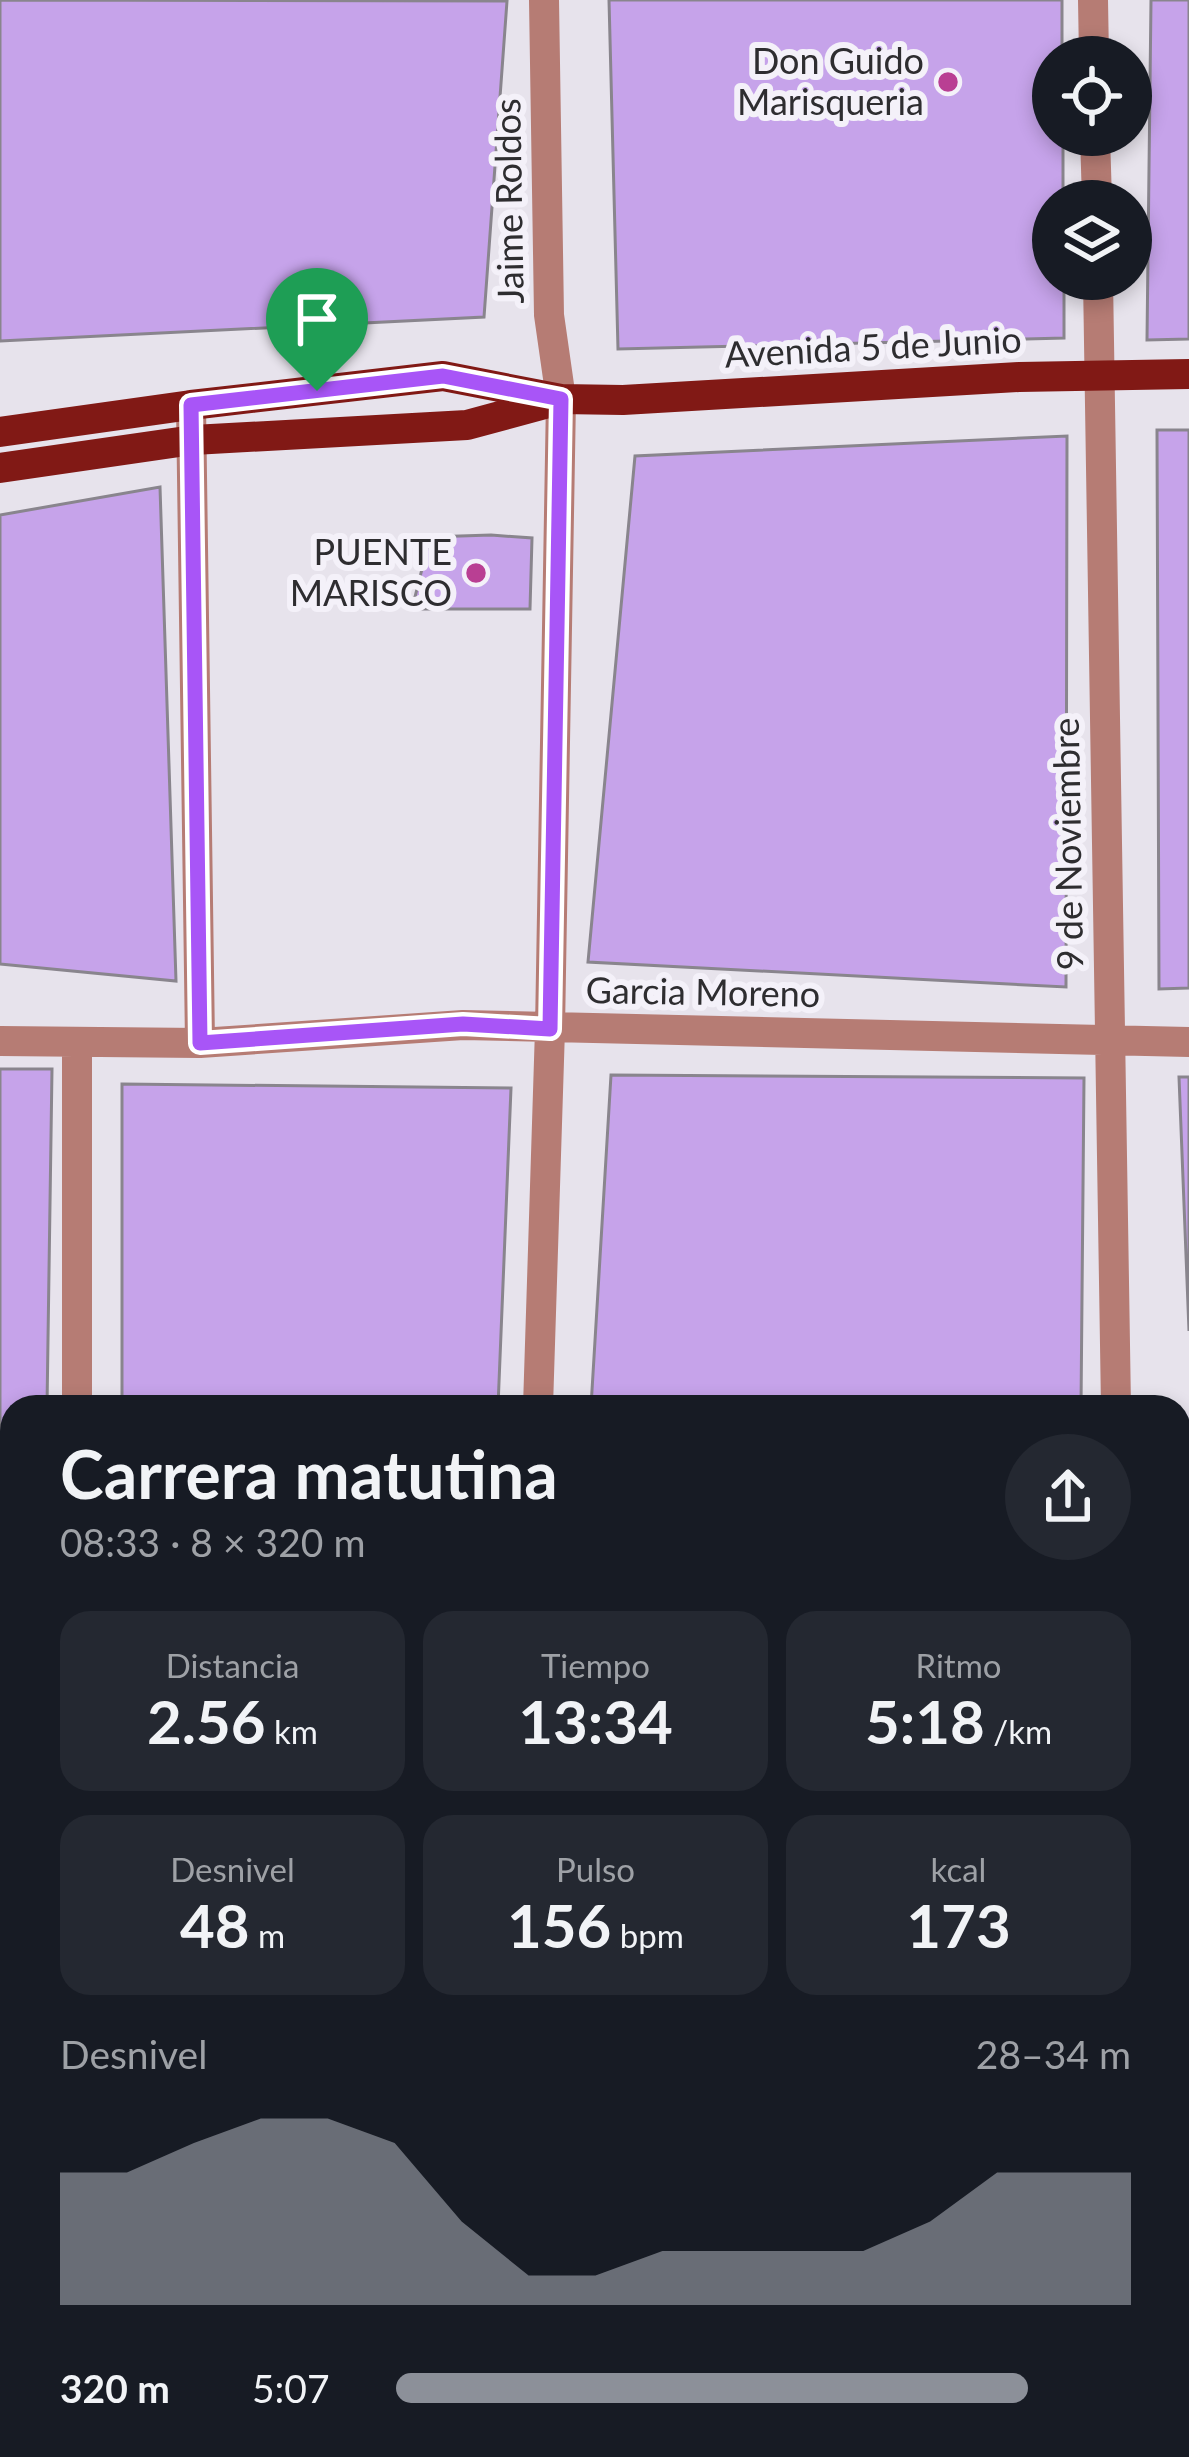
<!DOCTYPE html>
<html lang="es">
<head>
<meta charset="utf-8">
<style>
  body { margin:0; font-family:Lato,sans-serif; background:#242831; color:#f1f3f6; height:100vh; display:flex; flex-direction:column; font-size:45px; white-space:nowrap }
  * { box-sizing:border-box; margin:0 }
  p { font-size:39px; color:#9ea1a6 }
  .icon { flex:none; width:66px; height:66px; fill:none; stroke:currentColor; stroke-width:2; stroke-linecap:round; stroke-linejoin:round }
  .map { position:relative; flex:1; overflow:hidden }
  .side { position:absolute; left:0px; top:1395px; width:1191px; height:1062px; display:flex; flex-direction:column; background:#171b24; border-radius:36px 36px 0 0; box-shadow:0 6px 18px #0003 }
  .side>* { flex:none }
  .tools { position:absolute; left:1032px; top:36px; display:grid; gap:24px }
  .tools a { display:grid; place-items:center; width:120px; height:120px; border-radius:50%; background:#171b24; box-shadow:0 6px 18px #0003; font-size:60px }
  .pin { position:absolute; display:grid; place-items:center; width:102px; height:102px; color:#fff; margin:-123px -51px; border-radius:50% 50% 50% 0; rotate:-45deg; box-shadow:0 0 12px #0007 }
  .pin .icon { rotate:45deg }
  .round { display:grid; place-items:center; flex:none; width:126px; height:126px; border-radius:63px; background:#242831 }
  .head { display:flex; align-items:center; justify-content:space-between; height:204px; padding:0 60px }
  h1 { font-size:66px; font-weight:700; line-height:90px }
  .stats { display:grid; grid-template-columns:repeat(3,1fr); gap:18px; height:204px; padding:12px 60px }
  .stats div { display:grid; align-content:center; border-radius:30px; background:#242831; text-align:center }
  .stats b { font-size:60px; font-weight:700 }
  .stats small { font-size:33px; font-weight:400 }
  .stats p { font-size:33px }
  .chart { height:336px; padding:24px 60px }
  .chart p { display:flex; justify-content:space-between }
  .chart svg { width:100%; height:216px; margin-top:12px; fill:#8c9099; opacity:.7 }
  ul { padding:0 60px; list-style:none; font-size:39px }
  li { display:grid; grid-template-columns:192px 144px 1fr; align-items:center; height:90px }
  li i { height:30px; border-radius:15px; background:#8c9099 }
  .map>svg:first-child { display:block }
  .building { fill:#c6a3ea; stroke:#89858d; stroke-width:3 }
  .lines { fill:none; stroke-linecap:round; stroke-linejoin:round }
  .path { stroke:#87858b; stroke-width:8; stroke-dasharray:3 9; stroke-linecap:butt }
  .minor { stroke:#b67c74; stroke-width:30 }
  .major { stroke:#811915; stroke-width:30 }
  .route-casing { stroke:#fff; stroke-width:24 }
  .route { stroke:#a855f7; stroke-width:15 }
  .poi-dot { fill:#b93f93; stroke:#f4f1f9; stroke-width:4.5 }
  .labels { text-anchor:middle; stroke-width:12; stroke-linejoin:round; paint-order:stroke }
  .poi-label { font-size:36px; fill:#2e2d30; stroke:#f4f1f9; text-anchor:end }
  .street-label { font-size:36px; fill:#2e2d30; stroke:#f4f1f9 }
</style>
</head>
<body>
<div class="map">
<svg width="1189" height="2457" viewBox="0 0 1189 2457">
  <rect width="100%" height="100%" fill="#e7e3ec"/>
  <path class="building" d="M0 0 507 1 484 317 0 341Z
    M609 0H1062V57H1053V135H1063V201H1053V279H1064V338L618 349Z
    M1151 0H1189V339L1147 340Z
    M1157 430H1189V988L1159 989Z
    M1067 436 1066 987 588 962 635 456Z
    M160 487 176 981 0 964V515Z
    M491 535 532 538 530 609H412L430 537Z
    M0 1069H52L47 1407H12V1710H0Z
    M611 1075 1084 1078 1081 1407H591Z
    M1179 1077H1189V1331Z
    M122 1084 511 1088 498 1407H122Z
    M12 1889V2166H0V1890Z
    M0 2233H12V2445H33L32 2457H0Z
    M101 2445H499V2457H101Z
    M594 2445H1103V2457H594Z"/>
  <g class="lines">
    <path class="path" d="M0 2204H12"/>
    <path class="minor" d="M1093 0 1094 57
      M1095 135 1097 201
      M1098 279 1116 1407
      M191 405 200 1043
      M0 1041 200 1043 463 1025 1189 1042
      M77 1407V1044
      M538 1407 550 1029 561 399 549 315 544 0
      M1179 1812H1189
      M0 1815H12
      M1179 2235H1189
      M546 2445V2457
      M1131 2445 1132 2457
      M68 2457 69 2445"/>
    <path class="major" d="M0 432 191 405 443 376 561 399 623 400 1019 377 1189 374
      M0 468 193 440 467 425 552 402"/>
  </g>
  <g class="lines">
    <g class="route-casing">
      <path id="route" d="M443 376 561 399 550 1029 463 1024 200 1043 191 405Z"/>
    </g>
    <use href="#route" class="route"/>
  </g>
  <g class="poi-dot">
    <circle cx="948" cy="82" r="12"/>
    <circle cx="476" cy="573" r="12"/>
  </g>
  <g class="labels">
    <g class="poi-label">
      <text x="924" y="74">Don Guido<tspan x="924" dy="41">Marisqueria</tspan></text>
      <text x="452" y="565">PUENTE<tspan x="452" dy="41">MARISCO</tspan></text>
    </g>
    <g class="street-label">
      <text transform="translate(509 201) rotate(-91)" y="13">Jaime Roldos</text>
      <text transform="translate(873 347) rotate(-3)" y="13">Avenida 5 de Junio</text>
      <text transform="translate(1068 844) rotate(-91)" y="13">9 de Noviembre</text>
      <text transform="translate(703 992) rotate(1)" y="13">Garcia Moreno</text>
    </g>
  </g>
</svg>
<div class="tools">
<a><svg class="icon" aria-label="locate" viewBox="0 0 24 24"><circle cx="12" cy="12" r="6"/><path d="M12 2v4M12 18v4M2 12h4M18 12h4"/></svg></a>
<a><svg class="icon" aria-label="layers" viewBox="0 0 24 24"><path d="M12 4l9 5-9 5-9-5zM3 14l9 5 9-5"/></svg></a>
</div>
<div class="pin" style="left:317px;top:391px;background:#1e9e55"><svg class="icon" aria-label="arrive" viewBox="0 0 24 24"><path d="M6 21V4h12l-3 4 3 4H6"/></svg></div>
<section class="side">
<div class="head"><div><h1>Carrera matutina</h1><p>08:33 · 8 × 320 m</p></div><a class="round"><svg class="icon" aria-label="share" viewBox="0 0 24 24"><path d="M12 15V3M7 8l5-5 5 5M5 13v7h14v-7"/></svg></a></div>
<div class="stats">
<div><p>Distancia</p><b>2.56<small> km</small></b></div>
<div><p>Tiempo</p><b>13:34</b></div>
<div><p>Ritmo</p><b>5:18<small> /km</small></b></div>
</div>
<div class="stats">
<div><p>Desnivel</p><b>48<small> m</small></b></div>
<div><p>Pulso</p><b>156<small> bpm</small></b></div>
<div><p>kcal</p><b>173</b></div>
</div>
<div class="chart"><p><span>Desnivel</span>28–34 m</p>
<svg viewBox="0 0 160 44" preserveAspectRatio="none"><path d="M0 44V17L10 17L20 11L30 6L40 6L50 11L60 27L70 38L80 38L90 33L100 33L110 33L120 33L130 27L140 17L150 17L160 17V44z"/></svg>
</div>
<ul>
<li><b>320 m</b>5:07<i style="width:86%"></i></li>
</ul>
</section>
</div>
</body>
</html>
